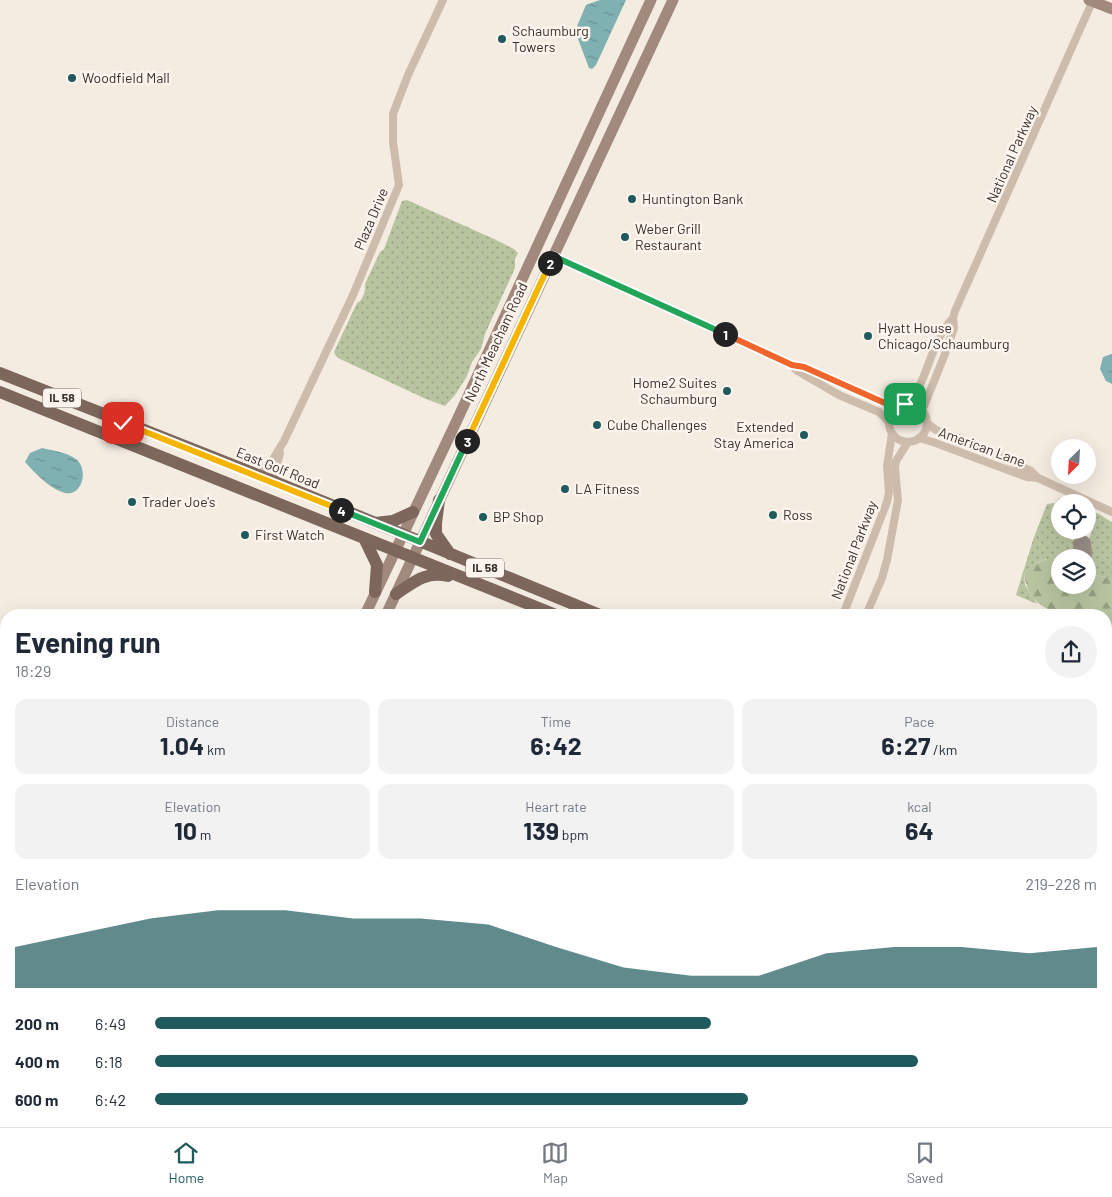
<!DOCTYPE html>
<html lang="en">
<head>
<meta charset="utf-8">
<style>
  body { margin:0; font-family:Barlow,sans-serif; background:#f2f2f3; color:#1f2937; height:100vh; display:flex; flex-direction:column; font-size:19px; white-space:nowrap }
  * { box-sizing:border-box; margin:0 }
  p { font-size:16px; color:#747a83 }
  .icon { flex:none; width:28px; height:28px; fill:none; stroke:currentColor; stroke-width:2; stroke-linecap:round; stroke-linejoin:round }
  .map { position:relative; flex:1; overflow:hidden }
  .drawer { position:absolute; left:0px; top:609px; width:1112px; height:519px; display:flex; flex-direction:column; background:#fff; border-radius:20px 20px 0 0; box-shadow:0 5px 20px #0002 }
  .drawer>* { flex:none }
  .needle { width:32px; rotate:204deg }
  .buttons { position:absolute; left:1051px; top:439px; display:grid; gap:10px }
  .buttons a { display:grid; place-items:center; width:45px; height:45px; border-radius:50%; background:#fff; box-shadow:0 5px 20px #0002; font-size:25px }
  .pin { position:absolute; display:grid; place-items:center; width:42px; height:42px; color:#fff; margin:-21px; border-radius:10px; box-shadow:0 2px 8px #0006 }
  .km { position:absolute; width:25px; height:25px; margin:-12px; border-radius:50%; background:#222; color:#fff; font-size:14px; line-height:25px; text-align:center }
  .round { display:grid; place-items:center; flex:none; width:52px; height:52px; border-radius:26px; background:#f2f2f3 }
  .head { display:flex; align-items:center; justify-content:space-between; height:85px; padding:0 15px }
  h1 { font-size:28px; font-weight:700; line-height:38px }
  .figures { display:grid; grid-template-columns:repeat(3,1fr); gap:8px; height:85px; padding:5px 15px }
  .figures div { display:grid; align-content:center; border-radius:12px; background:#f2f2f3; text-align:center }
  .figures b { font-size:25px; font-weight:700 }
  .figures small { font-size:14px; font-weight:400 }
  .figures p { font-size:14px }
  .chart { height:140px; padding:10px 15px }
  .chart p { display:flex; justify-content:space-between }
  .chart svg { width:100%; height:90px; margin-top:5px; fill:#1f5a5e; opacity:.7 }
  ul { padding:0 15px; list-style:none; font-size:16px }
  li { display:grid; grid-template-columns:80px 60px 1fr; align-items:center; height:38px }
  li i { height:12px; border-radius:6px; background:#1f5a5e }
  .tabs { display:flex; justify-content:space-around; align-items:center; height:70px; border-top:1px solid #e0e1e3; background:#fff; font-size:14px; color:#747a83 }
  .tabs a { display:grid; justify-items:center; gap:2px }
  .tabs .selected { color:#1f5a5e }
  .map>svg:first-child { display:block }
  .grass { fill:url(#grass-dots) }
  .forest { fill:url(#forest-firs) }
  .wetland { fill:url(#wetland-marsh) }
  .water { fill:url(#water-ripples) }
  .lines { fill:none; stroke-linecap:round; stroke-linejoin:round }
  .stream { stroke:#7fb0b2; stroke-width:2 }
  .taxiway { stroke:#988e86; stroke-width:18 }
  .street { stroke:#cdbbac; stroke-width:8 }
  .secondary { stroke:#a18a7d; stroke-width:11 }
  .primary { stroke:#7d675c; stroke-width:12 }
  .split-1-casing { stroke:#fff; stroke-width:10 }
  .split-2-casing { stroke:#fff; stroke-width:10 }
  .split-3-casing { stroke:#fff; stroke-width:10 }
  .split-4-casing { stroke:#fff; stroke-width:10 }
  .split-5-casing { stroke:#fff; stroke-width:10 }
  .split-1 { stroke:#f0652b; stroke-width:6 }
  .split-2 { stroke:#22a559; stroke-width:6 }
  .split-3 { stroke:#f5b400; stroke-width:6 }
  .split-4 { stroke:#22a559; stroke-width:6 }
  .split-5 { stroke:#f5b400; stroke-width:6 }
  .poi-dot { fill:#1f5a5e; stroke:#fbf5ee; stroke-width:2 }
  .labels { text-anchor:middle; stroke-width:5; stroke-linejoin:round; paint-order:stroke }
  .shield { fill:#fbf5ee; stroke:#756b66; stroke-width:1 }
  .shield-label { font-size:12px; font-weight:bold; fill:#3b302b }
  .poi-label { font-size:14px; fill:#3b302b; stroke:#fbf5ee; text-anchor:start }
  .street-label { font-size:14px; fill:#3b302b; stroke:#fbf5ee }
</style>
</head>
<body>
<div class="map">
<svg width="1112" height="1127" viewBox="0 0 1112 1127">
  <defs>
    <pattern id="grass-dots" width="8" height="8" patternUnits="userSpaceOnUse" patternTransform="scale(1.25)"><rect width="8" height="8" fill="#b8c4a0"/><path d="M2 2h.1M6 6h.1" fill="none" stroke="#97a083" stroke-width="1.8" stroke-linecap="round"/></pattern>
    <pattern id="forest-firs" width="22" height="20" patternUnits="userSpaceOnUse" patternTransform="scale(1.25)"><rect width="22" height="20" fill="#b8c4a0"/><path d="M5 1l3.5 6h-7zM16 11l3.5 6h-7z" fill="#97a083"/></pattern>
    <pattern id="wetland-marsh" width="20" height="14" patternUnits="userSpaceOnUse" patternTransform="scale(1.25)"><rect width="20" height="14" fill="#b8c4a0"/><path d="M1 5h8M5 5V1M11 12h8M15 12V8" fill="none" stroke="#97a083"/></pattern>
    <pattern id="water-ripples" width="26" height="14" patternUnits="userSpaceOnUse" patternTransform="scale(1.25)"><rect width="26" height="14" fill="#7fb0b2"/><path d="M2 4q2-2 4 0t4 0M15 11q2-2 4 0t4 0" fill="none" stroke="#699091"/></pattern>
  </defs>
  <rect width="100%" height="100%" fill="#f4ebe1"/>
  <path class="grass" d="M407 200 494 239 514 249 518 253 515 259V268L485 334 481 349 472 362 467 376 455 395 445 406 426 399 340 359 336 356 334 352 357 303C363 300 366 291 365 284L380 252 384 249 402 201Z
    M1059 498 1069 502H1060V530H1071L1067 537 1081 544 1082 554 1080 553 1078 556 1082 557 1060 558V564L1046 559 1034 564 1024 574 1025 585 1037 604 1016 595 1034 537 1047 504 1055 503Z
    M1093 512C1100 513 1105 519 1112 522V579L1088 573V558L1085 557 1086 556 1084 555 1083 544 1086 545 1094 527 1088 524V520L1089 521Z"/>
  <path class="forest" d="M1047 559 1060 564V585H1088V573L1112 579V635L1106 633V615C1071 615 1030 619 1024 574L1034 564Z
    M372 1121H395L392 1127H378Z
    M399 1121H440L437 1127H403L402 1122Z"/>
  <path class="wetland" d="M330 1121H372L378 1127H346Z"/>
  <path class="water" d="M600 0H626L596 65 592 69 589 68 575 31 586 5Z
    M1112 354V384L1106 381 1100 369 1103 357Z
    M42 448C54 451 66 452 76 459 90 470 81 500 62 492 48 487 35 473 25 462L30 453Z"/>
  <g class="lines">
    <path class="stream" d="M795 1127 796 1121"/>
    <path class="taxiway" d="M1082 544 1083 554"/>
    <path class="street" d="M553 256 780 360 792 365 804 367 887 404 897 407
      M792 365 796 370 839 395 879 412 889 422
      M908 404C929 379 930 342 953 318
      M889 423a19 19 0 1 1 38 0a19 19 0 1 1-38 0Z
      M922 411 945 354 954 328 953 318 955 311 1093 0
      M927 423 936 430 959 438 1031 471 1038 478
      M919 438 933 442 1027 477 1038 478 1112 512
      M257 475 273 459 284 441 353 295 399 185 393 142V114L408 75 443 0
      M275 482V473L280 453
      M843 615 887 502 889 492 887 466 892 433
      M866 615 882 578 887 560 898 500 895 468 896 461 908 442
      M1016 1121 1029 1127
      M785 1127 787 1121
      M808 1127 809 1121"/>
    <path class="secondary" d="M1089 0 1112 9
      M365 615 458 418 651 0
      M386 615 673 0
      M0 1057 6 1062
      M0 1078 6 1084
      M49 1121 57 1127
      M75 1121 83 1127
      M132 1127 135 1121
      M153 1127 156 1121"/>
    <path class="primary" d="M0 373 268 479 600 615
      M0 392 556 615
      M439 500 436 523V534L450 554
      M375 523 393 521 413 512
      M364 538 377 565 375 592
      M396 594C414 582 425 571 448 576
      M1106 822 1112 824
      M1106 837 1112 839"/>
  </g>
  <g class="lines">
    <g class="split-1-casing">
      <path id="split-1" d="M725 334 792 365 804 367 887 404 897 407 905 404"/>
    </g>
    <g class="split-2-casing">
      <path id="split-2" d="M550 263 553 256 725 334"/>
    </g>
    <g class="split-3-casing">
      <path id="split-3" d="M467 441 550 263"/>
    </g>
    <g class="split-4-casing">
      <path id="split-4" d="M341 510 420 542 467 441"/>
    </g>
    <g class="split-5-casing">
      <path id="split-5" d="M123 423 341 510"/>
    </g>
    <use href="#split-1" class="split-1"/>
    <use href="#split-2" class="split-2"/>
    <use href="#split-3" class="split-3"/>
    <use href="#split-4" class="split-4"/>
    <use href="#split-5" class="split-5"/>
  </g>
  <g class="poi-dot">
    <circle cx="502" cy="39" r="5"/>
    <circle cx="72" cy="78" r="5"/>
    <circle cx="632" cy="199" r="5"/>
    <circle cx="625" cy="237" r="5"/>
    <circle cx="868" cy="336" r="5"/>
    <circle cx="727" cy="391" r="5"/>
    <circle cx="597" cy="425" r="5"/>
    <circle cx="804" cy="435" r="5"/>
    <circle cx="565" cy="489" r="5"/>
    <circle cx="132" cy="502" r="5"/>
    <circle cx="773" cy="515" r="5"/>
    <circle cx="483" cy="517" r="5"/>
    <circle cx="245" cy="535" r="5"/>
  </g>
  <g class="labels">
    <g class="shield">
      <rect x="43" y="388.5" width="38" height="19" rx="4"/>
      <rect x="466" y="558.5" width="38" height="19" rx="4"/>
    </g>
    <g class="shield-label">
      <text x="62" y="402">IL 58</text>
      <text x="485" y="572">IL 58</text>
    </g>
    <g class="poi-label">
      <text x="512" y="36">Schaumburg<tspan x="512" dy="16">Towers</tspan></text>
      <text x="82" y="83">Woodfield Mall</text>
      <text x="642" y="204">Huntington Bank</text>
      <text x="635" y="234">Weber Grill<tspan x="635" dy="16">Restaurant</tspan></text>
      <text x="878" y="333">Hyatt House<tspan x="878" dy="16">Chicago/Schaumburg</tspan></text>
      <text x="717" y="388" text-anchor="end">Home2 Suites<tspan x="717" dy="16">Schaumburg</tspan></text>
      <text x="607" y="430">Cube Challenges</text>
      <text x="794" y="432" text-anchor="end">Extended<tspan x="794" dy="16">Stay America</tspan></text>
      <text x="575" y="494">LA Fitness</text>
      <text x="142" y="507">Trader Joe's</text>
      <text x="783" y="520">Ross</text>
      <text x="493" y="522">BP Shop</text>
      <text x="255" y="540">First Watch</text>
    </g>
    <g class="street-label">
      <text transform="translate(1012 154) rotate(-66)" y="5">National Parkway</text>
      <text transform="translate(371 219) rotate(-67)" y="5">Plaza Drive</text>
      <text transform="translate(496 342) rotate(-65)" y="5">North Meacham Road</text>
      <text transform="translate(982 447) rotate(20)" y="5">American Lane</text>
      <text transform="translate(278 468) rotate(22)" y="5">East Golf Road</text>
      <text transform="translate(854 550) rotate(-69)" y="5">National Parkway</text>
    </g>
  </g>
</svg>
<div class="buttons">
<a><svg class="needle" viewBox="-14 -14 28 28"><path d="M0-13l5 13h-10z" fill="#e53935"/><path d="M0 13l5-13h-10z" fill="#747a83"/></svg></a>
<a><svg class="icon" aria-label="locate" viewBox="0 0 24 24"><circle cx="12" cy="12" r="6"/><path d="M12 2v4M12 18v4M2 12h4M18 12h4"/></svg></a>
<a><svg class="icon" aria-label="layers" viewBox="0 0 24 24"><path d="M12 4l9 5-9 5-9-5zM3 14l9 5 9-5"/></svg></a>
</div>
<div class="pin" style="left:905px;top:404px;background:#1e9e55"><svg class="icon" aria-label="arrive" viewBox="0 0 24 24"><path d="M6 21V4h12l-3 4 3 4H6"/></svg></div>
<div class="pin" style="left:123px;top:423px;background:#d93025"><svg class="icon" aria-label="check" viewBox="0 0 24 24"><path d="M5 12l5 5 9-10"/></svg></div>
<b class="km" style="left:725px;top:334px">1</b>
<b class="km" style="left:550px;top:263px">2</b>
<b class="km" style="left:467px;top:441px">3</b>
<b class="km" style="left:341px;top:510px">4</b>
<section class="drawer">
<div class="head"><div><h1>Evening run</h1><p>18:29</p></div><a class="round"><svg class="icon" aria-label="share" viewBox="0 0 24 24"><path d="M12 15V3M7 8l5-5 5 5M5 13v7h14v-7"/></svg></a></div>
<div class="figures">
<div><p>Distance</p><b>1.04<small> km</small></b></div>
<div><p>Time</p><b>6:42</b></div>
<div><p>Pace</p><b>6:27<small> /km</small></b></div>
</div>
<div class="figures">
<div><p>Elevation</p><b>10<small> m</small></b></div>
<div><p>Heart rate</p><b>139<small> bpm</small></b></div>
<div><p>kcal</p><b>64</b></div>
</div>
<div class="chart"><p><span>Elevation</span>219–228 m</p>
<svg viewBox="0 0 160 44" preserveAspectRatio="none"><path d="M0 44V24L10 17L20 10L30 6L40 6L50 10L60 10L70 13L80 24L90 34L100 38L110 38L120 27L130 24L140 24L150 27L160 24V44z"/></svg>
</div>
<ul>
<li><b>200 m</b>6:49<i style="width:59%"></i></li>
<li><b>400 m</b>6:18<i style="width:81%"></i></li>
<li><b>600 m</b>6:42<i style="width:63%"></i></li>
</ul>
</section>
</div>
<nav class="tabs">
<a class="selected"><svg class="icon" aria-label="home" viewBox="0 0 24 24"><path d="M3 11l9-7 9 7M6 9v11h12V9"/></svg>Home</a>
<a><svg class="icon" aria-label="map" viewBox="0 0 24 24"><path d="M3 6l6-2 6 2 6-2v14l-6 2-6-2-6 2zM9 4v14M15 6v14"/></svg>Map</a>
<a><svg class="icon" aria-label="saved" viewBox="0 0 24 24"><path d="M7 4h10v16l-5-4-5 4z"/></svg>Saved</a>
</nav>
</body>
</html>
